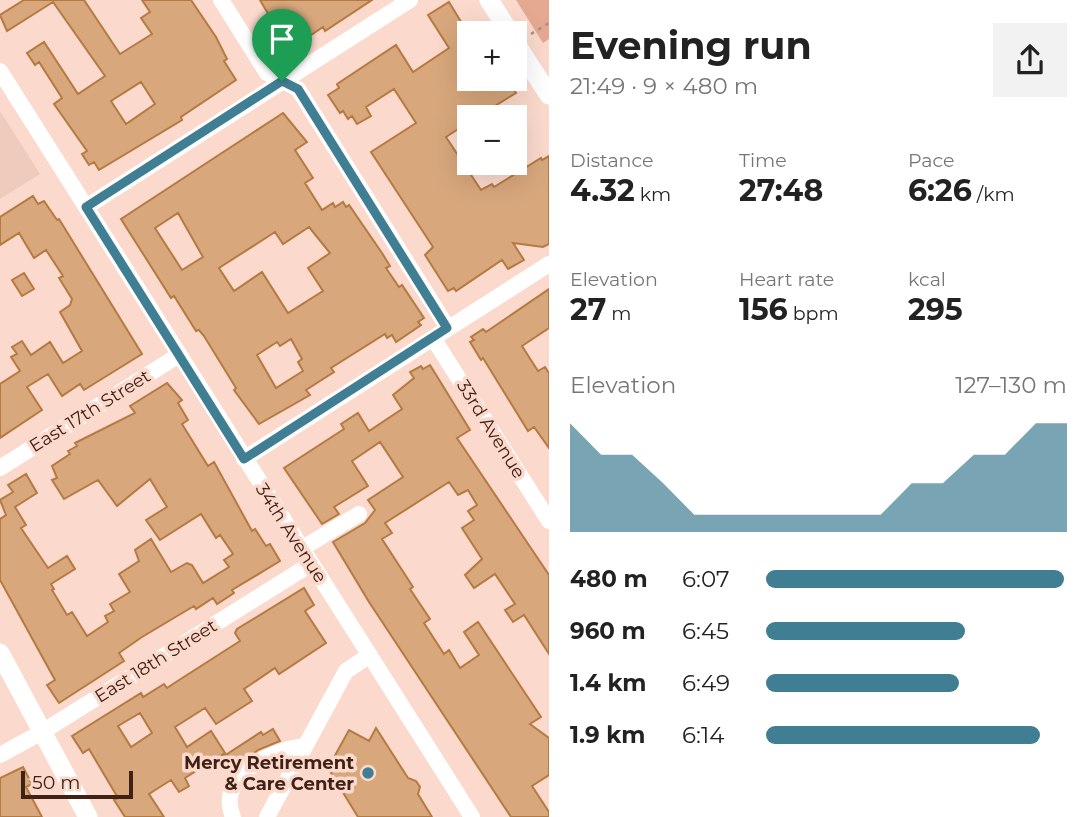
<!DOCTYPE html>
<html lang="en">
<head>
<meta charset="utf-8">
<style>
  body { margin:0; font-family:Montserrat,sans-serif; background:#f2f2f2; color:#222; height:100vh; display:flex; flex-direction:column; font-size:26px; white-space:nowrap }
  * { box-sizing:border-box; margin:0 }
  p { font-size:23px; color:#767676 }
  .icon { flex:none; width:38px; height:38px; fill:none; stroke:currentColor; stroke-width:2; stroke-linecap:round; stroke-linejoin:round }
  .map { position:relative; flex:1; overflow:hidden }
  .panel { display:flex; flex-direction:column; background:#fff; width:539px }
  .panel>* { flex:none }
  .controls { position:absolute; left:457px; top:21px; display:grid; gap:14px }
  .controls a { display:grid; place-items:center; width:70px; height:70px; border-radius:0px; background:#fff; box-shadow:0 7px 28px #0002; font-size:35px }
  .scale { position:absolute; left:21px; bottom:18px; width:112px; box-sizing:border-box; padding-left:7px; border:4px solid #402115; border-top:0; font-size:19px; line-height:24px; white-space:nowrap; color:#402115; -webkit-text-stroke:5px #fbdacd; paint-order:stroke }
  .pin { position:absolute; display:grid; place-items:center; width:60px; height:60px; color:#fff; margin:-72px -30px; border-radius:50% 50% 50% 0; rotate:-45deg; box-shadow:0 0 7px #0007 }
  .pin .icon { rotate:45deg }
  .round { display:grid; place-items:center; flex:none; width:74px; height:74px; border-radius:0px; background:#f2f2f2 }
  .head { display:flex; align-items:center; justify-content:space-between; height:119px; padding:0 21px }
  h1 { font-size:38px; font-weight:700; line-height:52px }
  .figures { display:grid; grid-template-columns:repeat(3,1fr); gap:10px; height:119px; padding:7px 21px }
  .figures div { display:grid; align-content:center }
  .figures b { font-size:30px; font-weight:700 }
  .figures small { font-size:19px; font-weight:400 }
  .figures p { font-size:19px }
  .chart { height:196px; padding:14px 21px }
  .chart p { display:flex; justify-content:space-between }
  .chart svg { width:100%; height:126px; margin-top:7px; fill:#407e93; opacity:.7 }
  ul { padding:0 21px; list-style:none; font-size:23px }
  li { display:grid; grid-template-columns:112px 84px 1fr; align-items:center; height:52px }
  li i { height:18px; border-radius:9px; background:#407e93 }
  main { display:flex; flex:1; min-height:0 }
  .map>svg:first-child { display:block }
  .built { fill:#efcbbd }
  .green { fill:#e5a992 }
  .building { fill:#d8a77c; stroke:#b57a42; stroke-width:2; fill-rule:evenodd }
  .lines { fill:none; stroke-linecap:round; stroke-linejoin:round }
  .path { stroke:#af8f82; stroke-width:2.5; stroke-dasharray:3.5 5; stroke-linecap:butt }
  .minor { stroke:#fff; stroke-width:16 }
  .major { stroke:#fff; stroke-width:19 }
  .route-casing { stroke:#fff; stroke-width:14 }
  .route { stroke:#407e93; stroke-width:9 }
  .poi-dot { fill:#407e93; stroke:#fbdacd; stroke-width:2.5 }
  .labels { text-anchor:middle; stroke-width:7; stroke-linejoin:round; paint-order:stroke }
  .street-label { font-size:18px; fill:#402115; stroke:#fbdacd }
  .poi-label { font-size:18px; font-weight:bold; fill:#402115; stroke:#fbdacd; text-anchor:end }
</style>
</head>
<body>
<main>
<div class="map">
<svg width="549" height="817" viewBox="0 0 549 817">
  <rect width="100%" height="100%" fill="#fbdacd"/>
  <path class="built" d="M0 111 40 174 0 199Z"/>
  <path class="green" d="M516 0H549V39L543 43Z"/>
  <path class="building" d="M24 0H84L120 54 152 34 141 18 150 12 142 0H191L216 37 227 59 224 61 236 80 181 117 182 120 99 170 94 162 89 165 82 154 87 151 54 104 62 98 39 62 35 65 27 53 44 42 78 94 105 76 53 2 7 31 0 15ZM141 82 155 104 126 124 111 101Z
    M260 0H372L325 31 323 27 289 50Z
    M449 2 469 35V79H507L516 93 477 117H469V122L446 137 481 190 492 184 494 187 541 158 542 160 549 156V244L543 247 513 243 524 260 508 269 502 260 456 291 454 288 448 291 425 255 433 247 371 152 416 123 394 89 366 107 371 116 357 124 352 116 348 119 343 111 340 113 328 95 339 88 337 84 396 45 413 72 449 48 428 15Z
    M283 113 307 142 295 150 313 178 305 183 322 210 333 203 335 207 343 202 346 207 349 205 382 253 390 266 386 268 399 287 402 285 424 318 418 322 421 325 396 342 392 335 387 338 385 334 331 368 334 372 306 390 310 395 259 424 234 390 236 388 204 336 199 330 196 331 174 296 171 298 121 219ZM178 213 203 257 182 270 155 228ZM309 227 330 253 308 268 323 291 288 313 262 272 234 291 219 268 275 232 283 244ZM291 339 302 359 298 362 303 371 276 388 257 355 277 342 280 346Z
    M33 196 38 204 44 201 57 220 59 219 142 354 84 390 80 384 62 396 48 374 27 387 42 410 0 438V384L20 371 11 357 17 354 12 347 22 341 31 355 50 342 63 363 82 351 60 312 70 305 72 299 59 278 63 276 46 250 34 258 19 233 0 245V217Z
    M24 273 34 289 22 296 12 280Z
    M549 289V328L522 346 538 371 545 367 549 373V448L534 427 528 431 483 358 481 360 470 342 474 340 471 337 483 329 486 332Z
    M430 365 470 430 457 438 549 575V654L524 615 513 622 505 610 515 604 495 574 474 588 465 575 482 559 462 528 474 520 468 511 477 505 468 490 458 495 449 482 385 523 392 533 382 539 413 587 410 589 430 619 424 623 444 654 449 650 460 668 479 655 464 632 478 622 541 717 530 724 549 738V775L532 786 549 812V817H511L369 602 333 542 365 523 375 510 368 500 403 477 380 442 352 461 368 486 334 507 339 514 322 524 284 468 344 429 341 424 358 413 369 431 402 409 393 395 414 378 410 372 421 366 423 369Z
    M167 383 182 400 178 403 188 420 182 424 208 466 214 462 252 531 255 529 266 546 270 544 280 561 232 590 234 593 217 604 213 598 196 609 194 606 142 637 119 653 124 661 59 703 47 685 55 680 0 580V519L6 515 0 500 13 492 8 485 26 474 37 493 15 507 26 525 21 528 48 568 67 556 75 569 51 584 54 589 52 590 67 615 72 612 87 636 108 622 105 616 114 611 110 604 130 592 119 574 139 561 135 550 151 539 171 572 187 563 192 565 203 583 229 567 224 560 233 554 220 535 216 538 201 514 160 540 146 520 167 507 150 479 117 506 98 480 64 499 52 480 57 478 52 466 70 454 68 451 77 446 75 443 135 413 130 406Z
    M304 588 314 605 305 611 326 643 279 674 275 668 244 689 252 701 216 724 205 708 175 727 187 747 211 731 225 753 185 778 189 786 179 792 171 780 149 794 164 817H125L114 800 118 798 89 749 83 753 72 736 141 693 143 697 164 684 167 688 176 682 240 641 235 633 237 629ZM140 713 152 733 131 747 118 726Z
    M376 728 408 778 416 781 420 787 418 794 432 817H358L328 768 349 730 369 741Z
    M273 729 280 741 258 750 230 772 221 758 261 732 263 735Z
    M23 767 32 784 26 787 42 817H0V778Z"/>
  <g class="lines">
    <path class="path" d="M531 34 549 23"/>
    <path class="minor" d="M221 0 267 73 298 89 448 328
      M0 71 472 817
      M86 207 410 0
      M433 338 549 521
      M244 459 549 264
      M0 468 179 355
      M301 549 359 514
      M0 755 42 732 311 564
      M233 817C215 776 273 749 305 746
      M267 817 346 671 370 655"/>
    <path class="major" d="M489 0 510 33
      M514 41 549 95
      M0 653 88 817"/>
  </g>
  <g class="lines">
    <g class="route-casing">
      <path id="route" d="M282 81 298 89 447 328 244 459 86 207Z"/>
    </g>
    <use href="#route" class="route"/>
  </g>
  <circle class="poi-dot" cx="368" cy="773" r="7"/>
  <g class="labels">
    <g class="street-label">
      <text transform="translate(90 411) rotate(-32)" y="6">East 17th Street</text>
      <text transform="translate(491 429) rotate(58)" y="6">33rd Avenue</text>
      <text transform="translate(291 533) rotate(57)" y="6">34th Avenue</text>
      <text transform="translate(156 661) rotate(-32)" y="6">East 18th Street</text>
    </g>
    <g class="poi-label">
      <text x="354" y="769">Mercy Retirement<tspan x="354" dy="21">&amp; Care Center</tspan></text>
    </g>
  </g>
</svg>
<div class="controls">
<a>+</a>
<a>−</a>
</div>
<div class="scale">50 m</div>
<div class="pin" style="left:282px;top:81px;background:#1e9e55"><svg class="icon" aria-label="arrive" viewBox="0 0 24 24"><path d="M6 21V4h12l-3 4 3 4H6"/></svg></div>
</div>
<section class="panel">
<div class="head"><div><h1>Evening run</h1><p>21:49 · 9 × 480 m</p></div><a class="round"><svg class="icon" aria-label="share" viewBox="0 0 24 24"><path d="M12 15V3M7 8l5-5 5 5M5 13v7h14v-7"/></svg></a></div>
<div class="figures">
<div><p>Distance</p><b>4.32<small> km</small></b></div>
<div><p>Time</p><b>27:48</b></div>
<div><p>Pace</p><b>6:26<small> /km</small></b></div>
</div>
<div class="figures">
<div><p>Elevation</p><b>27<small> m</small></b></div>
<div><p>Heart rate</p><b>156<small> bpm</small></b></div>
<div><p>kcal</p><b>295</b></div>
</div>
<div class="chart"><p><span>Elevation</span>127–130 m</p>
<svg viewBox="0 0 160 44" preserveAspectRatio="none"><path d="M0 44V6L10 17L20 17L30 27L40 38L50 38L60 38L70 38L80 38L90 38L100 38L110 27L120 27L130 17L140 17L150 6L160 6V44z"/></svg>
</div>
<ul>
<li><b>480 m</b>6:07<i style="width:99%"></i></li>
<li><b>960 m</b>6:45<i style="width:66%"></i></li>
<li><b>1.4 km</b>6:49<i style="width:64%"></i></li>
<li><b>1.9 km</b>6:14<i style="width:91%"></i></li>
</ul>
</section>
</main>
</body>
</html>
